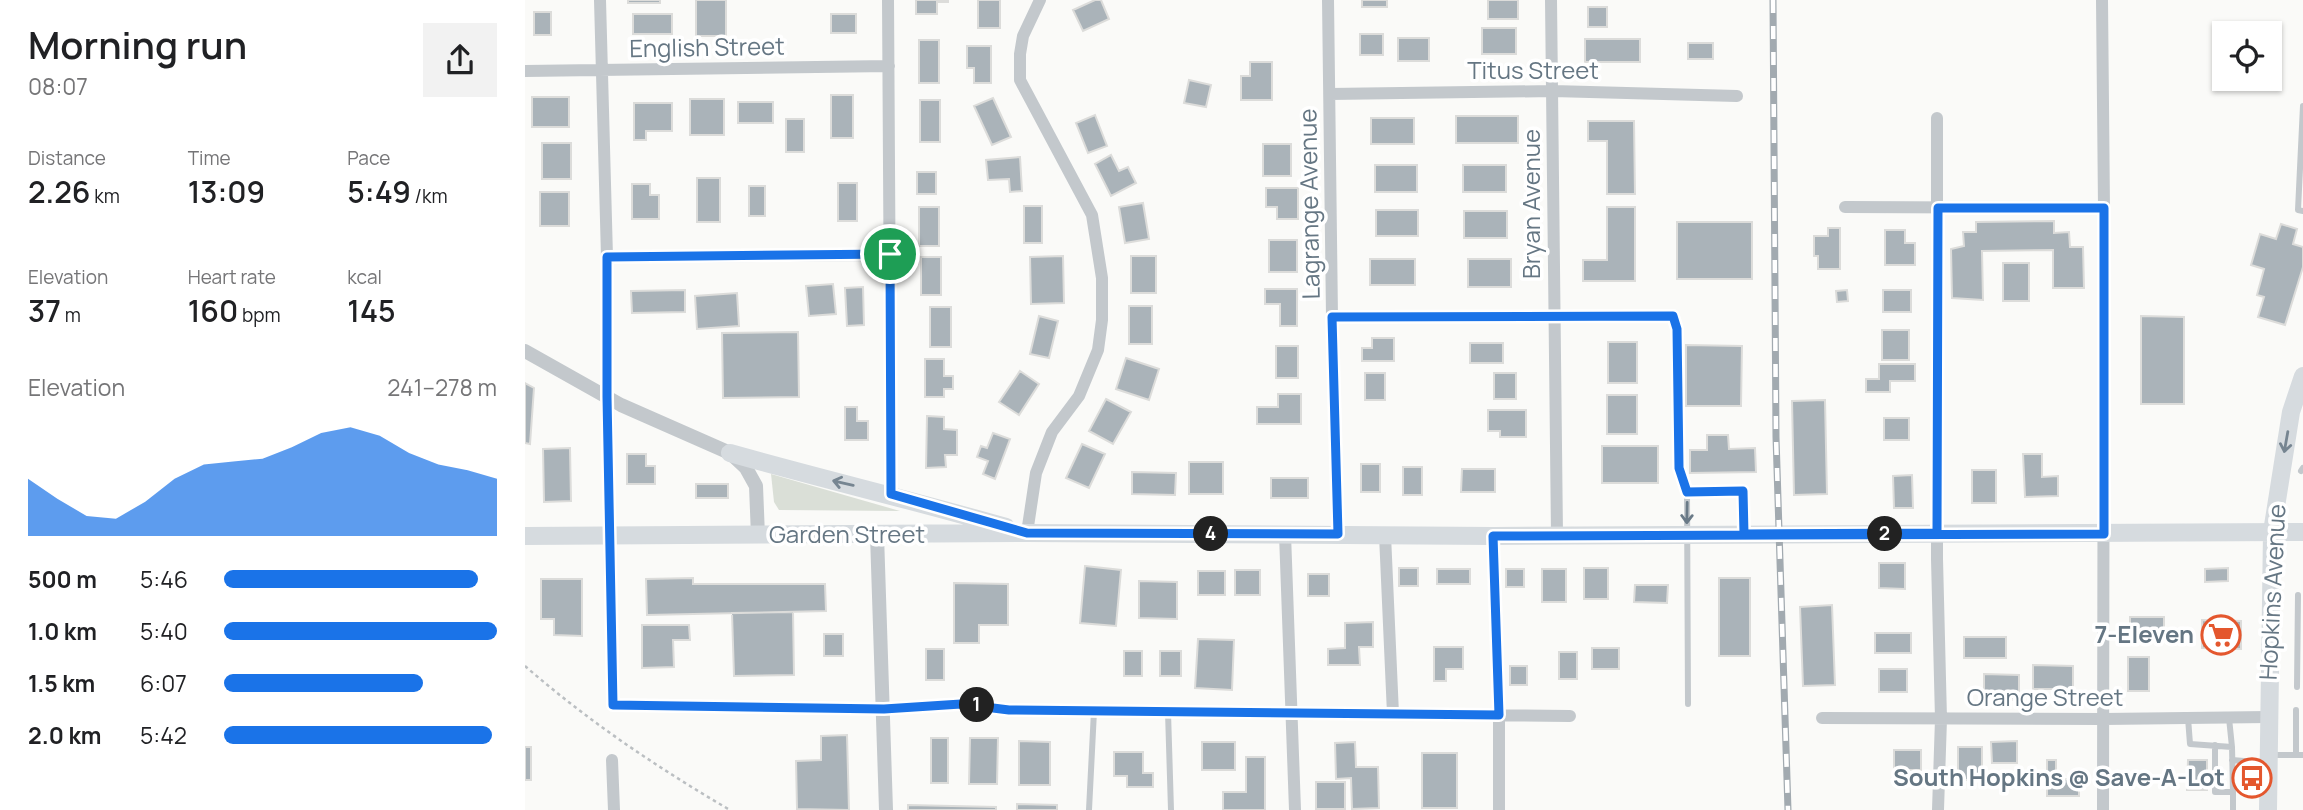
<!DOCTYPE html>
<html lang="en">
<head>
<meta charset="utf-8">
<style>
  body { margin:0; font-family:Manrope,sans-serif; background:#f2f2f2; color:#202124; height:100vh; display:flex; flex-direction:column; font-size:26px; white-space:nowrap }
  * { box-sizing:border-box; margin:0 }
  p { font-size:23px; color:#757577 }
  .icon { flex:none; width:38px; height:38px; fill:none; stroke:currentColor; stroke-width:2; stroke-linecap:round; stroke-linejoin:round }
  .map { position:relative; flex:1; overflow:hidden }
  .side { display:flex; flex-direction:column; background:#fff; width:525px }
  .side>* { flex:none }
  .controls { position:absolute; left:1687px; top:21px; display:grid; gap:14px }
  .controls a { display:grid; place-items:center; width:70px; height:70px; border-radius:0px; background:#fff; box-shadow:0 2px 5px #0004; font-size:35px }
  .pin { position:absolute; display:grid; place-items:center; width:60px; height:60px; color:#fff; margin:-30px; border:4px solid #fff; border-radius:50%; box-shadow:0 2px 7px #0007 }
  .km { position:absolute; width:35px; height:35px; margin:-18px; border-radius:50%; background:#222; color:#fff; font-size:19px; line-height:35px; text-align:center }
  .round { display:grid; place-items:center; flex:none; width:74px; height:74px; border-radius:0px; background:#f2f2f2 }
  .head { display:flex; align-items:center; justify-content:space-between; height:119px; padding:0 28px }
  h1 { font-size:38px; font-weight:600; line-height:52px }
  .figures { display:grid; grid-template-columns:repeat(3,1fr); gap:10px; height:119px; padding:7px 28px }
  .figures div { display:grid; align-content:center }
  .figures b { font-size:30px; font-weight:600 }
  .figures small { font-size:19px; font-weight:400 }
  .figures p { font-size:19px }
  .chart { height:196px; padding:14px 28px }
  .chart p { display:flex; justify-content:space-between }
  .chart svg { width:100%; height:126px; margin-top:7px; fill:#1a73e8; opacity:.7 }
  ul { padding:0 28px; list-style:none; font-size:23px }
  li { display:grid; grid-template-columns:112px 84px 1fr; align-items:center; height:52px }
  li i { height:18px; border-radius:9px; background:#1a73e8 }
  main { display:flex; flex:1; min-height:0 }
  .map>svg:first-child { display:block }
  .green { fill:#dadfd7 }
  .building { fill:#aab3b9; stroke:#dcdcda; stroke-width:2 }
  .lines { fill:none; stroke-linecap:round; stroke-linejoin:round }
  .path { stroke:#bbbfc2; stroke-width:2.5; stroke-dasharray:3.5 3.5; stroke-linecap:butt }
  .service { stroke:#c3c8cc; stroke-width:6 }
  .minor { stroke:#c3c8cc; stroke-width:12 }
  .tertiary { stroke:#c3c8cc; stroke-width:14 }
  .primary { stroke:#d6dbdf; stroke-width:18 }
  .rail-casing { stroke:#a2aab0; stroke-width:7 }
  .rail { stroke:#fff; stroke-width:4.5; stroke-dasharray:13; stroke-linecap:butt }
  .oneway { stroke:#768591 }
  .oneway2 { stroke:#6a7a87 }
  .route-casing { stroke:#fff; stroke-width:14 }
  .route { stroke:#1a73e8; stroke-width:9 }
  .labels { text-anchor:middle; stroke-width:7; stroke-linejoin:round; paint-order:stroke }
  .street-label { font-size:24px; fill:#657683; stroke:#fff }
  .poi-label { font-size:24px; font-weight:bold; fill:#657683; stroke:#fff; text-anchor:end }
</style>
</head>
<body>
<main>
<section class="side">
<div class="head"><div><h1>Morning run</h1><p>08:07</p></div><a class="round"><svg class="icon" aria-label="share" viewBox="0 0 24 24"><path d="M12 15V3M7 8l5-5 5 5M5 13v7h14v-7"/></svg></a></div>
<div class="figures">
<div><p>Distance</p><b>2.26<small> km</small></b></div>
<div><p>Time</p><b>13:09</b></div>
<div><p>Pace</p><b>5:49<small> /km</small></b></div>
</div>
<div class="figures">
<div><p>Elevation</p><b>37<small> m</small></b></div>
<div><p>Heart rate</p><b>160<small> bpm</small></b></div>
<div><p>kcal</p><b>145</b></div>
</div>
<div class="chart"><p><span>Elevation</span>241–278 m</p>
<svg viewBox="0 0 160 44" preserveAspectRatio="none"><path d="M0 44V24L10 31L20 37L30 38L40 32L50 24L60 19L70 18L80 17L90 13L100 8L110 6L120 9L130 15L140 19L150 21L160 24V44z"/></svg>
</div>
<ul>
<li><b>500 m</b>5:46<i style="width:93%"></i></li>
<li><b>1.0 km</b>5:40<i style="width:100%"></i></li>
<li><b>1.5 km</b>6:07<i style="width:73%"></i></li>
<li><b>2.0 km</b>5:42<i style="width:98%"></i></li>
</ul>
</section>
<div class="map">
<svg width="1778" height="810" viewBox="0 0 1778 810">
  <rect width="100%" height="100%" fill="#fafaf8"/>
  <path class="green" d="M246 474 375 511 254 510 249 502Z"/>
  <path class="building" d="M103 0H135V3H103Z
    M171 0H201V36H171Z
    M391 0H423V2H412V14H391Z
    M453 0H475V28H453Z
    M570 0H576L584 19 558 31 548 10Z
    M837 0H862V7H837Z
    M963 0H993V19H963Z
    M1063 7H1082V27H1063Z
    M9 12H26V35H9Z
    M108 14H147V34H108Z
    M306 14H331V33H306Z
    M957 28H991V54H957Z
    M835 34H858V55H835Z
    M873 38H904V61H873Z
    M1060 39H1115V62H1060Z
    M394 40H414V83H394Z
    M1163 43H1188V59H1163Z
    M442 46H466V83H449V68H442Z
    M725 62H747V100H716V76H725Z
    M664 80 686 85 681 107 659 103Z
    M306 95H328V138H306Z
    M7 97H44V127H7Z
    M468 98 486 137 467 145 449 106Z
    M165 99H199V135H165Z
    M395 100H415V142H395Z
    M213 102H248V123H213Z
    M109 103H147V131H121V140H109Z
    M570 115 582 146 563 153 551 123Z
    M931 116H993V143H931Z
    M846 118H889V144H846Z
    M261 119H279V152H261Z
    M1063 121H1109L1110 194H1082V141H1063Z
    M17 143H46V179H17Z
    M738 144H766V176H738Z
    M586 155 594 171 603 167 611 183 586 196 570 164Z
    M495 157 497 191 485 192 484 179 463 180 461 160Z
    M850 165H892V192H850Z
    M938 165H981V192H938Z
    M392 172H411V194H392Z
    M172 178H195V222H172Z
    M313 183H332V221H313Z
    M107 184H125V195H134V219H107Z
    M224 186H240V216H224Z
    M741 188H773V219H752V207H741Z
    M15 192H44V226H15Z
    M618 203 624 239 600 243 594 207Z
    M499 206H517V243H499Z
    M394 207H414V246H394Z
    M1082 207H1110V281H1058V260H1082Z
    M851 210H893V236H851Z
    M939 211H982V238H939Z
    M1529 221V233L1544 232 1545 247H1558L1559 288H1528V250L1457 251 1458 300 1427 298 1426 249 1439 246 1438 232H1451V222Z
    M1152 222H1227V279H1152Z
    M1756 224 1772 229 1768 244 1778 247V267L1760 325 1733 317 1739 297 1732 295 1739 269 1726 265 1735 234 1751 239Z
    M1303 228H1315V269H1293V256H1289V236H1303Z
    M1360 230H1380V243H1390V265H1360Z
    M744 240H772V272H744Z
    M538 256 539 303 506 304 505 257Z
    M606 256H631V293H606Z
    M396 257H416V295H396Z
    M845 259H890V285H845Z
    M943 259H986V287H943Z
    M1478 263H1504V301H1478Z
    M308 284 311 314 284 316 281 286Z
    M338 287 339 325 322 326 320 288Z
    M740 289H772V326H755V304H740Z
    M160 290V312L107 313 106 291Z
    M1322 290 1323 301 1312 302 1311 291Z
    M1358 290H1386V312H1358Z
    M212 293 214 326 172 329 170 296Z
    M604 306H627V344H604Z
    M405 307H426V347H405Z
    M514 316 533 321 524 358 505 354Z
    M1616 316 1659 317V404H1616Z
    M1357 330H1384V360H1357Z
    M273 332 274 397 198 398 197 333Z
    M847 338H869V361H837V348H847Z
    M1083 342H1112V383H1083Z
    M945 343H978V363H945Z
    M1161 345 1217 346 1216 406H1161Z
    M751 346H773V378H751Z
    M601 358 634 369 624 400 591 389Z
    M400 359H419V376H428V389H419V397H400Z
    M1354 364H1390V381H1365V392H1341V379H1354Z
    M495 371 514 384 494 415 474 402Z
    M840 373H860V400H840Z
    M969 373H991V399H969Z
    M0 383 9 388 5 444 0 443Z
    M753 394H776V424H732V407H753Z
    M1082 395H1112V434H1082Z
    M581 399 606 412 588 444 564 431Z
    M1300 400 1302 494 1269 495 1267 401Z
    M320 407H332V421H343V440H320Z
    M963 410H1001V437H975V431H963Z
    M402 416 419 417V429L432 430V455H420L421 467 401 468Z
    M1359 418H1384V440H1359Z
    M468 433 485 439 470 479 458 474 463 461 452 457 456 446 462 448Z
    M1182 435H1203L1204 449 1230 448 1231 472 1165 473V450H1182Z
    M557 444 580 454 564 488 541 478Z
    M1077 446H1133V483H1077Z
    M45 448 46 501 19 502 18 449Z
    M102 454H121V466H130V484H102Z
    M1498 454H1517V477L1533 476V496L1500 497Z
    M664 462H698V494H664Z
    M836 464H855V492H836Z
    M878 467H897V495H878Z
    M937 469H970V492H936Z
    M1447 470H1471V503H1447Z
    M607 472 651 473 650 495 607 494Z
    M1387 475 1388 508H1369L1368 476Z
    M746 478H783V498H746Z
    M171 484H203V498H171Z
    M1354 563H1380V589L1354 588Z
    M560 566 596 570 591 626 555 623Z
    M874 568H893V586H874Z
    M1059 568H1083V599H1059Z
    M1703 568V581L1680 582V569Z
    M912 569H945V584H912Z
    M981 569H999V587H981Z
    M1017 569H1041V602H1017Z
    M710 570H735V595H710Z
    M673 571H700V595H673Z
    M783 574H804V596H783Z
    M168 578V584H300L301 611 122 615 121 579Z
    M1194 578H1225V656H1194Z
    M16 579H57V636L29 635V619H16Z
    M614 581 652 582V619L614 618Z
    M429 583 483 584V625H454V643H429Z
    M1110 585H1143L1142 603 1109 602Z
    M1307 605 1310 685 1278 686 1275 607Z
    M268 612 269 675 209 676 207 613Z
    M1605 617H1639V639L1605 638Z
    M1677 620 1716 621V649L1677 648Z
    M848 622V647H834L835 665H803V649L820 648V623Z
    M117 625H164L165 640H148L149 667 117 668Z
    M1350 633H1386V653H1350Z
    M299 634H318V656H299Z
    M1439 637H1481V658H1439Z
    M673 639 709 640 707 690 670 688Z
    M909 647H938V669H921V681H909Z
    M1067 648H1094V669H1067Z
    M401 649H419V680H401Z
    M599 651H617V676H599Z
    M635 651H656V676H635Z
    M1034 652H1052V679H1034Z
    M1603 657H1624V691H1603Z
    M1508 665 1548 666V689H1508Z
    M985 666H1002V685H985Z
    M1354 669H1382V692H1354Z
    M1459 674 1494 675V700H1459Z
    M322 735 324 810 272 809 271 761 296 760V736Z
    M406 738H423V783H406Z
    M445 738H473L472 784H444Z
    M494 741 525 742V785H494Z
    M1492 741V763H1467L1466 742Z
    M677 742H710V770H677Z
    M830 742 831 767H853L854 808 827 809 826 778 811 779 810 743Z
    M0 747H6V780H0Z
    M1433 747H1457V780H1433Z
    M1369 750H1396V770H1369Z
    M589 752H618V773H628V787H602V776H589Z
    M897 753H932V808H897Z
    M721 757H740V810H698V792H721Z
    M1522 760H1531V779H1554V796H1522Z
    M1663 760H1682V790H1662Z
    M791 782H820V809H791Z
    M492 804 532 805V810H492Z
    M383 805 471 807V810H383Z"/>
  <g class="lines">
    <path class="path" d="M0 666C63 721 133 768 205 810"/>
    <path class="service" d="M1778 106 1773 210 1778 211
      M1148 316 1152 329 1154 468 1162 492 1163 704
      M1776 471 1778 468
      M1162 492 1218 491V531
      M1772 687 1773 595
      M643 712 646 810
      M1663 718 1665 744 1707 747 1708 792
      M1704 718 1707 747
      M1690 745V792H1708V810
      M1745 755H1778
      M1771 755V710
      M1707 760 1743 763
      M564 810 569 711"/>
    <path class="minor" d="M75 0 82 257 84 536 88 705 359 709 436 704 484 710 1045 716
      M363 0 366 494
      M803 0 807 317 813 534
      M1026 0 1032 535
      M1577 0 1579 208 1578 810
      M0 71 364 66
      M805 94 1028 91 1212 96
      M1412 118V559L1416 719 1413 810
      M1320 207 1579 208
      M82 257 365 255
      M807 317 1148 316
      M502 533 511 473 527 432 554 396 573 350 577 320V278L567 215 495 80V54L498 36 515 0
      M760 534 770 810
      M860 535 868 714
      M968 536 974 715V810
      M1297 718 1579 719 1743 717
      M87 760 89 810"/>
    <path class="tertiary" d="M0 351 96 405 205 453 221 468 231 486 233 536
      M352 535 361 810"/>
    <path class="primary" d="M205 453C297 479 390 501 481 527
      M0 536 502 533 968 536 1778 532
      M1743 810 1747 532 1766 412 1778 376"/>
    <g class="rail-casing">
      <path id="rail" d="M1248 0 1251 437 1263 810"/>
    </g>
    <use href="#rail" class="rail"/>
  </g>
  <defs><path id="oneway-shaft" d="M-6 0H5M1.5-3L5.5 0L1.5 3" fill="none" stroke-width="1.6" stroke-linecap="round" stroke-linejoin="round" transform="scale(1.75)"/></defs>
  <g class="oneway">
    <use href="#oneway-shaft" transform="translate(1761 442) rotate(100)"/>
    <use href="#oneway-shaft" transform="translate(318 483) rotate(-167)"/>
  </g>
  <use class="oneway2" href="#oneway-shaft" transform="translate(1162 513) rotate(91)"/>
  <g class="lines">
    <g class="route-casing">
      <path id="route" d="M365 254 82 257V397L88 705 359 709 436 704 484 710 974 715 968 536 1579 534V208H1413L1412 533 1219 534 1218 491 1162 492 1154 468 1152 329 1148 316 807 317 813 534 502 533 366 494 365 254"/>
    </g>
    <use href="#route" class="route"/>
  </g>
  <defs>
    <g id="supermarket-ring" transform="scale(2.0125)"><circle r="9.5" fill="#fff" stroke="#e4572e" stroke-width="1.5"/><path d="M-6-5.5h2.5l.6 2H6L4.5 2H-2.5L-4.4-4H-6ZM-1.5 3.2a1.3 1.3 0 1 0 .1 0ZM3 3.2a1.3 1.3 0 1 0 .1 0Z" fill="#e4572e"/></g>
    <g id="bus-ring" transform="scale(2.0125)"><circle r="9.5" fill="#fff" stroke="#e4572e" stroke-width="1.5"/><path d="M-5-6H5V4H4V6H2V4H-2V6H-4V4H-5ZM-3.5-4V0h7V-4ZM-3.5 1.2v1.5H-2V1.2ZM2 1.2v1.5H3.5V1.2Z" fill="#e4572e"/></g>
  </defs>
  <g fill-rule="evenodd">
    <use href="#supermarket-ring" x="1696" y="635"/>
    <use href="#bus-ring" x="1727" y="778"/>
  </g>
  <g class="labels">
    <g class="street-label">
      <text transform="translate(182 48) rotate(-1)" y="8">English Street</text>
      <text x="1008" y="79">Titus Street</text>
      <text transform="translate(785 204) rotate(-91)" y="8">Lagrange Avenue</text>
      <text transform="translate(1007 204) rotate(-90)" y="8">Bryan Avenue</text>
      <text x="322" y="543">Garden Street</text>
      <text transform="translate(1748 592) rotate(-87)" y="8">Hopkins Avenue</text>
      <text x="1520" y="706">Orange Street</text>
    </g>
    <g class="poi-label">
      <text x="1669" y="643">7-Eleven</text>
      <text x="1700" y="786">South Hopkins @ Save-A-Lot</text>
    </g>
  </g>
</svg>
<div class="controls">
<a><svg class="icon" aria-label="locate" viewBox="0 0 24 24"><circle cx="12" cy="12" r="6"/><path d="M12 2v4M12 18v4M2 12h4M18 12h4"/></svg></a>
</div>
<div class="pin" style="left:365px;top:254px;background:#1e9e55"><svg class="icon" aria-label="arrive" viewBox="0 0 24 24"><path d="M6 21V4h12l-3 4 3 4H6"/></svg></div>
<b class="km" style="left:452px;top:705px">1</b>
<b class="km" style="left:1360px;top:534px">2</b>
<b class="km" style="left:686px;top:534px">4</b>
</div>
</main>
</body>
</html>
